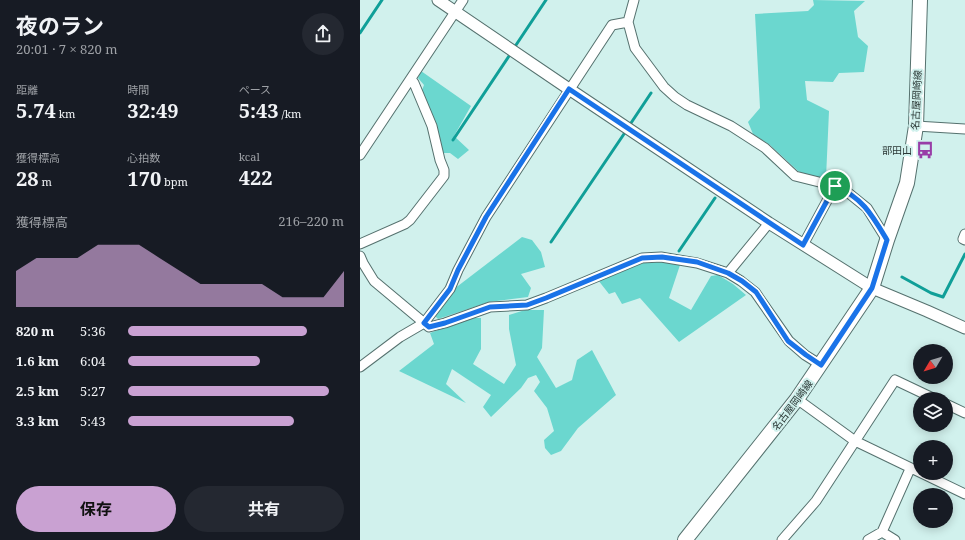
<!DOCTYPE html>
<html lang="ja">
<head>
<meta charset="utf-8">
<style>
  body { margin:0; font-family:"Noto Serif","Noto Sans JP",serif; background:#242831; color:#f1f3f6; height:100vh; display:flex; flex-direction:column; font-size:15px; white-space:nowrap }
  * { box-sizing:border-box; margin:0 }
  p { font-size:13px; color:#9ea1a6 }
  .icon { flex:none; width:22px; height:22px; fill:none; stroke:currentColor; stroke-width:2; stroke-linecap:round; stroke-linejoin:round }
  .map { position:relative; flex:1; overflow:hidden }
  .sheet { display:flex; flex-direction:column; background:#171b24; width:360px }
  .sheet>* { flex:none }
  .needle { width:26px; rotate:232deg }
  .fabs { position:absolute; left:553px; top:344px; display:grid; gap:8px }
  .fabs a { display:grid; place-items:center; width:40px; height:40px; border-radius:50%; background:#171b24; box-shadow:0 2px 10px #0003; font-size:20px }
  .pin { position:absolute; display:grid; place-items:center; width:34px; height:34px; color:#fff; margin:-17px; border:2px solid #fff; border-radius:50%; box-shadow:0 1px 4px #0007 }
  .round { display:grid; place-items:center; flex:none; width:42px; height:42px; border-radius:21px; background:#242831 }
  .overview { display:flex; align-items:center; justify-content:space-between; height:68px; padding:0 16px }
  h1 { font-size:22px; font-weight:700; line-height:30px }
  .metrics { display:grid; grid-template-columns:repeat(3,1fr); gap:6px; height:68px; padding:4px 16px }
  .metrics div { display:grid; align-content:center }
  .metrics b { font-size:20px; font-weight:700 }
  .metrics small { font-size:11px; font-weight:400 }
  .metrics p { font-size:11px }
  .chart { height:112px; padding:8px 16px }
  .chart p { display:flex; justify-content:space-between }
  .chart svg { width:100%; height:72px; margin-top:4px; fill:#c9a1d2; opacity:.7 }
  .primary-button { display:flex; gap:8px; margin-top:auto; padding:8px 16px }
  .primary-button a { flex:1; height:46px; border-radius:24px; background:#c9a1d2; color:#111; font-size:16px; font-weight:700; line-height:46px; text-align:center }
  .primary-button a+a { background:#242831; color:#f1f3f6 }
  ul { padding:0 16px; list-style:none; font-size:13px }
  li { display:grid; grid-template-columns:64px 48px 1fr; align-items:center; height:30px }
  li i { height:10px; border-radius:5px; background:#c9a1d2 }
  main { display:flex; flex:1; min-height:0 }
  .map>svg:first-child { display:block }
  .green { fill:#6bd7cf }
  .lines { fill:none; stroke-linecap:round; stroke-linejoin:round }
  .stream { stroke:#109f98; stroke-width:3 }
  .minor-casing { stroke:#55716e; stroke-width:11 }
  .tertiary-casing { stroke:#55716e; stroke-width:13 }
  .primary-casing { stroke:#55716e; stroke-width:16 }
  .minor { stroke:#fff; stroke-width:9 }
  .tertiary { stroke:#fff; stroke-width:11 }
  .primary { stroke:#fff; stroke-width:14 }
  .route-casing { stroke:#fff; stroke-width:8 }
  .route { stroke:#1a73e8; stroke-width:5 }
  .labels { text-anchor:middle; stroke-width:4; stroke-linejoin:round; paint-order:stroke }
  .street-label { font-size:10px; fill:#2b3836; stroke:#d1f1ed }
  .poi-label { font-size:10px; fill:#2b3836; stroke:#d1f1ed; text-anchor:end }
</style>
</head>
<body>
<main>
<section class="sheet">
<div class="overview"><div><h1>夜のラン</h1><p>20:01 · 7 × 820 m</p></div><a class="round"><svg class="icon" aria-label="share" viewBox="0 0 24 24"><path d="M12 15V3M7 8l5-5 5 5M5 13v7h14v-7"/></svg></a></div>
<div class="metrics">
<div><p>距離</p><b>5.74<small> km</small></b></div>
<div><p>時間</p><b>32:49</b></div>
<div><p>ペース</p><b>5:43<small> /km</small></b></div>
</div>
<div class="metrics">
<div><p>獲得標高</p><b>28<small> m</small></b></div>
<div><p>心拍数</p><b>170<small> bpm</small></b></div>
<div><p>kcal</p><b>422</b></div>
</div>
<div class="chart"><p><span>獲得標高</span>216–220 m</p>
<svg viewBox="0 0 160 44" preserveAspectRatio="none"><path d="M0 44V22L10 14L20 14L30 14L40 6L50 6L60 6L70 14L80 22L90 30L100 30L110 30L120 30L130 38L140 38L150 38L160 22V44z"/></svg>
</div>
<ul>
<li><b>820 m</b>5:36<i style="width:83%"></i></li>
<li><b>1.6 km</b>6:04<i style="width:61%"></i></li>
<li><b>2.5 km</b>5:27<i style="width:93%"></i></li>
<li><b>3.3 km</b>5:43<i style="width:77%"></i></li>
</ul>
<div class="primary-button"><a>保存</a><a>共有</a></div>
</section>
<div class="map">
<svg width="605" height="540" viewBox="0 0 605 540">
  <rect width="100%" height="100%" fill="#d1f1ed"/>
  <path class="green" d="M453 0 505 1 494 11 498 37 508 46 504 72 479 73 473 82 445 81 447 100 469 111 466 178 449 176 438 171 410 145 393 134 388 122 400 108 395 14 448 11 454 5Z
    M61 71 111 106 94 136 109 150 98 159 90 153H83L62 90 64 85 58 78Z
    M162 237 172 240 181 252 185 267 161 274 171 288 168 297 129 302 78 319 74 315 94 289Z
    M300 261 320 265 309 298 331 310 351 276 358 275 373 284 386 295 319 342 280 298 262 304 255 292 249 294 238 280 280 263Z
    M165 310H184L182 348 177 357 196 388 212 380 217 360 232 350 256 395 218 428 201 451 191 455 185 448 184 440 194 431 187 408 174 391 180 382 176 375 168 378 161 388 131 417 123 407 131 395 92 369 86 384 106 403 39 371 74 344 70 333 110 318H121V349L113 364 144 384 156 365 149 329V315Z"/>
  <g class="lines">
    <path class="stream" d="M0 33 22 0
      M154 48 186 0
      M269 126 291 93
      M93 140 151 53
      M191 242 266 131
      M319 251 355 198
      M542 277 571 293 583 297 605 254"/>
    <g class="minor-casing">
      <path id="minor" d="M274 0 268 22 275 48 304 87 315 97 327 105 371 126 405 148 435 176 475 186 486 191 507 208 527 240
        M556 126 605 129
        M0 155 103 0
        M605 234 603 239 605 240
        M0 244 45 224 50 220 84 176V170L80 160 72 126 54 83 51 79
        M443 245 475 186
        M0 256 3 263 14 281 69 327 85 323 130 307 167 305 186 298 282 258 301 257 337 263 368 273 381 281 395 292 429 341 445 355 461 365
        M368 273 409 223
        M0 367 40 337 64 323 90 289 98 270 126 217 252 25 268 22
        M437 399 495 441 605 494
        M586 404 605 413
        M522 532 535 540
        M422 540 456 501 535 380 575 399
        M508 540 522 532 550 469"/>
    </g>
    <g class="tertiary-casing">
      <path id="tertiary" d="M78 0 209 89 409 223 512 288 567 311 605 328"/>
    </g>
    <g class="primary-casing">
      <path id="primary" d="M325 540 437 399 512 288 527 240 547 183 556 126 560 0"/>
    </g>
    <use href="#minor" class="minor"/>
    <use href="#tertiary" class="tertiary"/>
    <use href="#primary" class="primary"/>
  </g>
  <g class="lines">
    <g class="route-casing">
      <path id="route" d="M209 89 443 245 475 186C503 198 512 215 527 240L512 288 461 365 446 355 428 341 396 292 382 281 368 273 337 262 302 257 282 258 186 298 167 305 130 307 85 323 69 327 64 323 90 289 98 270 126 217Z"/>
    </g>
    <use href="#route" class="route"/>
  </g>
  <defs>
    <g id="bus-bare" transform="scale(1.38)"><path d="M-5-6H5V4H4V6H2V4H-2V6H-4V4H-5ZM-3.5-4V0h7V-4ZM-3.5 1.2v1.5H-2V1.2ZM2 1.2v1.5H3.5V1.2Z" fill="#983da7" stroke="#d1f1ed" stroke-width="2.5" paint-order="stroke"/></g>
  </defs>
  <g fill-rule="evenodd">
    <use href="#bus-bare" x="565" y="150"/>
  </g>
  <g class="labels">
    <g class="street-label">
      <text transform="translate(556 100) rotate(-87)" y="4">名古屋岡崎線</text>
      <text transform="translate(432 405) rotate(-53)" y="4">名古屋岡崎線</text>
    </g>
    <g class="poi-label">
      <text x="552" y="154">部田山</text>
    </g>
  </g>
</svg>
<div class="fabs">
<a><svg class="needle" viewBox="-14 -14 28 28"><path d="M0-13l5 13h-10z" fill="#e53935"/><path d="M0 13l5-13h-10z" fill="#9ea1a6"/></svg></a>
<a><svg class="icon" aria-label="layers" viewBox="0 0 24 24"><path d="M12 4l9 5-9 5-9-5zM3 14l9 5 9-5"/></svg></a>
<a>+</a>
<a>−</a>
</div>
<div class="pin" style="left:475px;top:186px;background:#1e9e55"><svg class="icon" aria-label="arrive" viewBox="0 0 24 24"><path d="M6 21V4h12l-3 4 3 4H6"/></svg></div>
</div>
</main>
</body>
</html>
